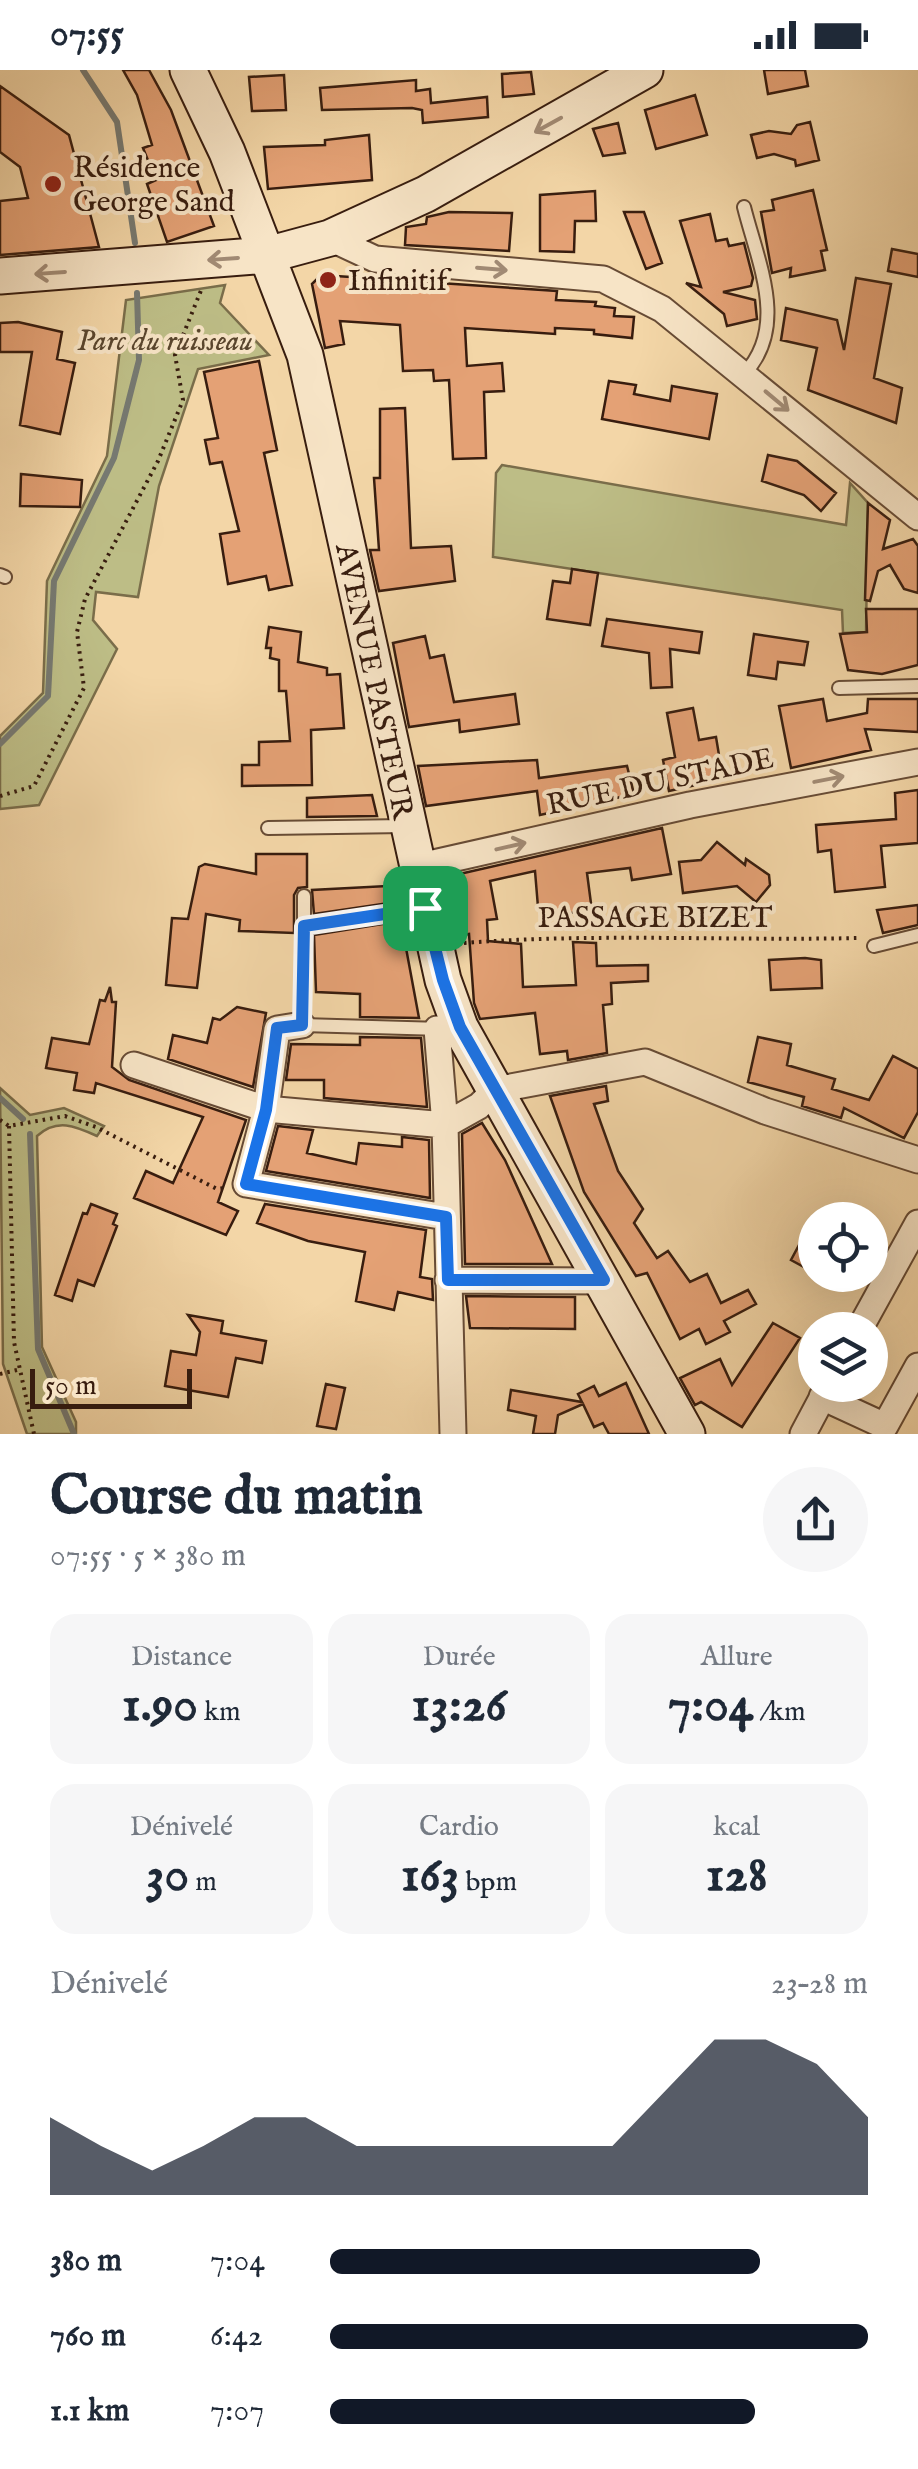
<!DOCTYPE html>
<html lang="fr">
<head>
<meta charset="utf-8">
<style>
  body { margin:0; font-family:"IM FELL English",serif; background:#f6f6f7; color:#1f2937; height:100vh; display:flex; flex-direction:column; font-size:38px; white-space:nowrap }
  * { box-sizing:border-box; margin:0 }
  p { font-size:32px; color:#747a83 }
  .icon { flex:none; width:55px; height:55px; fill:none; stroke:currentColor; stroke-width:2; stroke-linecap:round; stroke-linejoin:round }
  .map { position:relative; height:1364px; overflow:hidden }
  .side { display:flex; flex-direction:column; background:#fff; flex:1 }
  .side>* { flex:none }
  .buttons { position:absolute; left:798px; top:1132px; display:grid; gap:20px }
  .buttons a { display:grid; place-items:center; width:90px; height:90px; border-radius:50%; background:#fff; box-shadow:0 10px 40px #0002; font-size:50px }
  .scale { position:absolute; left:30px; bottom:25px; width:162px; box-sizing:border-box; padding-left:10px; border:5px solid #381d0f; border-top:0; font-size:28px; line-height:35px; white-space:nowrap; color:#381d0f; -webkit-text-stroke:8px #f7e4c6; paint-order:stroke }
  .pin { position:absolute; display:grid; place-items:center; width:85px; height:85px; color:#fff; margin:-42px; border-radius:20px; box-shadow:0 5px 15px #0006 }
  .round { display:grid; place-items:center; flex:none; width:105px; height:105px; border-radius:52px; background:#f6f6f7 }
  .summary { display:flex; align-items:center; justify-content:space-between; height:170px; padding:0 50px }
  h1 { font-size:55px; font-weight:800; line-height:75px }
  .figures { display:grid; grid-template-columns:repeat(3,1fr); gap:15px; height:170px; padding:10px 50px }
  .figures div { display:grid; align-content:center; border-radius:25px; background:#f6f6f7; text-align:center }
  .figures b { font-size:50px; font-weight:800 }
  .figures small { font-size:28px; font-weight:400 }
  .figures p { font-size:28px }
  .chart { height:280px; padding:20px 50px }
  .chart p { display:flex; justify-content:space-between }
  .chart svg { width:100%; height:180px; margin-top:10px; fill:#111827; opacity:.7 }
  ul { padding:0 50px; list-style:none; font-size:32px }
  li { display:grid; grid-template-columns:160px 120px 1fr; align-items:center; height:75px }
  li i { height:25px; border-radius:12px; background:#111827 }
  .status { display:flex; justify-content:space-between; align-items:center; height:70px; padding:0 50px; background:#fff; direction:ltr }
  .status svg { height:28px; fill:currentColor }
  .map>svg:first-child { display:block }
  .green { fill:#bdbd86; stroke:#7a6d4a; stroke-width:2.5 }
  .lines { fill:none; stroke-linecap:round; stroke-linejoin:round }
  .stream { stroke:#767971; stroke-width:6 }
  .building { fill:#e4a175; stroke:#381d0f; stroke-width:2.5 }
  .lane-casing { stroke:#674b35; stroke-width:16 }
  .street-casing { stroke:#674b35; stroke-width:29 }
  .secondary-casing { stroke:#381d0f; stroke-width:39 }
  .path { stroke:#381d0f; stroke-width:4; stroke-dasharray:2.5 5; stroke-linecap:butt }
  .lane { stroke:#f7e4c6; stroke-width:12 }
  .street { stroke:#f7e4c6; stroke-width:25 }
  .secondary { stroke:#f7e4c6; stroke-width:35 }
  .oneway { stroke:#a18a74 }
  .route-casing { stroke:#fff; stroke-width:20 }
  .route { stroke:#1a73e8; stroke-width:12 }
  .poi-dot { fill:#8f2418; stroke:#f7e4c6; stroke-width:4 }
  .labels { text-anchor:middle; stroke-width:8; stroke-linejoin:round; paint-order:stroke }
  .poi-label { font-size:30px; fill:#381d0f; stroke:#f7e4c6; text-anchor:start }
  .park-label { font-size:30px; font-style:italic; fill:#59452d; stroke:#f7e4c6 }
  .street-label { font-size:30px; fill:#381d0f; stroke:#f7e4c6 }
</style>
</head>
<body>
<div class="status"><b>07:55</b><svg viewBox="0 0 49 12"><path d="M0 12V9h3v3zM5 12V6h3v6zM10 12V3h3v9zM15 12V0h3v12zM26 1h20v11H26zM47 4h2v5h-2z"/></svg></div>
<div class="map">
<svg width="918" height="1364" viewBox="0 0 918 1364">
  <rect width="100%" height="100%" fill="#f3d6a7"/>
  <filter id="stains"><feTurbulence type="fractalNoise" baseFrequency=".002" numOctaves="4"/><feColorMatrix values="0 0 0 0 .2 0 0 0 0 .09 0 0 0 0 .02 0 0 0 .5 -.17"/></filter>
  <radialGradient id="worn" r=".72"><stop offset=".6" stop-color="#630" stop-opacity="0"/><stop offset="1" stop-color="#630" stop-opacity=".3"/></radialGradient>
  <path class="green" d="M225 215 220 233 269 285 198 299 159 416 138 527 96 522 93 550 117 579 39 735 0 739V666L43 623 47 511 107 386 126 230Z
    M502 395 846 455 850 413 868 433 866 562 843 563 842 540 493 487 496 403Z
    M0 1018 30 1045 64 1038 104 1056 97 1066C75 1056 57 1048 37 1066L42 1277 76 1352V1364H27L3 1294Z"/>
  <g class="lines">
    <path class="stream" d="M83 0 117 52 135 173
      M0 674 48 626 54 511 114 388 139 290 137 223
      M0 1028 23 1049
      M30 1064 38 1279 74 1364"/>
  </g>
  <path class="building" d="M123 0H149L171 40 214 156 167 172 147 114 156 110 143 78 152 75 137 25Z
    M764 0H805L808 16 768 24Z
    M531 2 534 24 503 27 502 4Z
    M284 5 286 40 252 41 249 7Z
    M416 10V21L430 19 431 33 487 27 488 47 423 53 422 40 412 38 322 40 320 18Z
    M0 16 69 65 99 177 0 185V131L28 128 20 97 0 82Z
    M695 25 707 65 656 79 645 40Z
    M810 52 819 90 796 96 795 90 774 84 757 88 751 65 769 61 791 64 797 55Z
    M618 53 625 83 603 86 593 59Z
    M369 65 372 110 268 119 264 77 325 75V70Z
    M813 120 827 180 821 181 825 200 790 207 791 198 772 203 761 142 774 140 772 130Z
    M595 121 596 151H575L574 182 540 181V125Z
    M449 142 512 143 509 181 405 175 406 157 426 154 427 147Z
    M624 142H644L662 193 646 199Z
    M710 144 716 171 727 169 729 176 744 173 753 208 751 216 723 222 755 230 757 249 727 256 724 244 686 213 701 217 680 151Z
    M892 179 918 184V207L888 201Z
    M321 205 557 221 556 230 596 232 595 236 615 238 614 246 634 247 632 268 594 264V260L555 258V264L465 258 467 296 502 293 504 321 484 322 486 388 453 389 449 310 434 311 433 300 403 301 400 255 340 251 344 274 325 278 312 214Z
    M856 208 891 214 874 308 902 318 896 353 808 320 817 278 781 270 786 238 837 250 844 280Z
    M18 252 62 262 57 289 75 293 60 364 20 355 32 282H0V253Z
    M259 291 277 380 264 383 292 515 269 520 266 506 228 514 220 464 239 461 222 392 210 394 205 370 218 368 204 302Z
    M609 311 636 315 634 324 670 331 672 316 717 324 709 369 602 349Z
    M405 338 411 478 451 476 455 511 379 521 370 480H379L374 408H380V339Z
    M768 385 797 391 836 423 821 441 804 425 762 411Z
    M21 404 82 410 80 437 20 436Z
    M868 433 890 450 883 479 913 469 918 476V523L904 519 890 495 878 501 870 531 865 530Z
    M572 499 598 503 590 555 547 549 553 511 570 513Z
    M866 539H918V595L882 604 848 600 840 564 867 562Z
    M607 549 702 562 699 583 670 579 672 617 651 618 649 583 602 576Z
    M269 557 301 562 298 592 327 598V605L340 604 344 658 311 660 312 715 242 716V695H259V672L290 671 286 621H279V590L270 588 271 578H266Z
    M754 564 808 572 804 595 778 592 776 609 748 605Z
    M425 566 430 588 444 585 454 632 515 624 519 654 460 662 459 650 409 657 393 573Z
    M823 629 827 651 867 643 868 629H918V662L865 659 871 680 791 698 779 636Z
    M693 638 699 670 716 667 723 709 669 721 663 690 675 687 667 643Z
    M537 690 539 708 627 696 634 724 540 745 537 721 426 736 418 696Z
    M918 720V773L881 776 885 817 835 822 831 780 818 782 816 755 896 749 895 723Z
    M372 725 377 746 307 747V728Z
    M662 758 671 804 632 810 630 798 587 803 592 841 549 845 548 836 538 837 535 801 490 811 497 849 487 850 488 871 521 874 523 917 576 915 573 872 596 873 597 896 648 895V911L611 913 612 934 603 935 607 983 568 990 567 981 540 984 535 943 480 949 474 933 469 864 455 866 442 808Z
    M717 772 745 795 746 789 769 805 770 815 756 832 737 816 683 823 679 792 701 790Z
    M256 784H307V817L298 818 294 825V863L239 861 240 850 206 844 197 918 166 915 172 848 188 849 199 797 205 794 256 804Z
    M387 816 389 829 396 832 314 844 312 820Z
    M918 835V855L883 863 877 840Z
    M401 851 419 948 360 947V924L316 922 314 865Z
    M805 888 821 890 822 918 771 920 769 890Z
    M110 917 112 932H116L112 997 129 1010 246 1050 218 1132 238 1141 226 1165 134 1128 146 1101 173 1113 203 1047 96 1013 94 1023 74 1020 77 1003 46 998 52 968 89 974 100 930 105 931Z
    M237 937 266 943 253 1017 168 989 173 965 207 973 213 948 220 950Z
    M360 967 421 968 427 1037 324 1028V1010H286L291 974 360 975Z
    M758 967 791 974 787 995 835 1009 832 1019 869 1030 893 986 918 999V1042L904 1068 844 1038 841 1048 802 1036 804 1027 748 1012Z
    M606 1016 608 1031 594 1034 618 1101 643 1139 634 1153 657 1188 668 1181 690 1212 707 1204 721 1233 748 1220 756 1234 724 1251 730 1262 706 1274 699 1259 680 1269 647 1203 636 1206 584 1122 550 1026Z
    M482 1053 505 1090 552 1194H465L462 1064Z
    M278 1056 313 1060 307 1083 356 1094 359 1073 402 1077V1067L429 1070 430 1128 266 1101Z
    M91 1134 117 1144 113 1154 117 1156 94 1216 78 1210 72 1231 55 1225 83 1143 87 1144Z
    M265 1134 426 1160 420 1207 432 1209 433 1230 398 1222 394 1240 356 1231 365 1182 308 1171 257 1153Z
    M815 1145V1203L791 1190Z
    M466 1226 575 1227V1259L470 1258Z
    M188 1245 223 1251 221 1263 266 1271 262 1293 236 1288 228 1327 165 1316 171 1281 196 1285 200 1262Z
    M773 1253 800 1268 742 1357 701 1332 695 1335 680 1308 720 1289 732 1315Z
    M626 1313 649 1364H609L603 1353 594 1357 583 1334 558 1345 555 1364H533L536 1346 508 1340 511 1320 582 1332 578 1324 594 1316 599 1326Z
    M326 1314 345 1318 336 1359 317 1356Z"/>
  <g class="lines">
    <g class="lane-casing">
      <path id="lane" d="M744 304C789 257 758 193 744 137
        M0 505 5 507
        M839 618 918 616
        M268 758 405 756
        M304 826V856
        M423 838 304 856 302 955 442 959
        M874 876 918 865"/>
    </g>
    <g class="street-casing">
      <path id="street" d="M330 168 375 189 603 209 662 239 918 447
        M416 797 690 735 918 692
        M302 955 277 959 266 1039 246 1114 446 1147
        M437 959 445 1055 453 1364
        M134 995 266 1039 445 1055 479 1036 495 1020 645 992 765 1041 918 1090
        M448 1210 604 1211
        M859 1260 918 1153
        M822 1327 885 1356 918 1296
        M803 1364 829 1315"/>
    </g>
    <g class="secondary-casing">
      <path id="secondary" d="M188 0 227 82 305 285 443 910 460 957 687 1364
        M0 206 267 185 330 168 426 124 645 0"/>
    </g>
    <path class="path" d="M0 726 34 716 84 618 77 562 85 529 158 391 183 330 175 285 202 218
      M464 873C595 863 727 871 859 868
      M0 1050 9 1056 65 1046 96 1057 217 1119 225 1118
      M9 1056 14 1272 34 1364
      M0 1304 17 1300"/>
    <use href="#lane" class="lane"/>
    <use href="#street" class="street"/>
    <use href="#secondary" class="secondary"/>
  </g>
  <defs><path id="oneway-shaft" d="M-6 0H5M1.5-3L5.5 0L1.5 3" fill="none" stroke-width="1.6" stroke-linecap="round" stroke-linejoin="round" transform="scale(2.5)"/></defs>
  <g class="oneway">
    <use href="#oneway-shaft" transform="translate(548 55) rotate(151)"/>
    <use href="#oneway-shaft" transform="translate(223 189) rotate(176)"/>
    <use href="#oneway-shaft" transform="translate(492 199) rotate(5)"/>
    <use href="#oneway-shaft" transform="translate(50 203) rotate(176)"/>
    <use href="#oneway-shaft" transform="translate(777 331) rotate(40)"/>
    <use href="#oneway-shaft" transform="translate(829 709) rotate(-11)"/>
    <use href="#oneway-shaft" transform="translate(511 776) rotate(-13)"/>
  </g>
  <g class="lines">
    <g class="route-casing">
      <path id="route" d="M425 838 443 910 460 957 604 1210H448L446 1147 246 1114 266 1040 277 958 302 955 304 856Z"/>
    </g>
    <use href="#route" class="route"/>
  </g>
  <g class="poi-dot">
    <circle cx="53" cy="114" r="10"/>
    <circle cx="328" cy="210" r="10"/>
  </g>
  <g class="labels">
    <g class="poi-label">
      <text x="73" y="107">Résidence<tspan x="73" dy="34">George Sand</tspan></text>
      <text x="348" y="220">Infinitif</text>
    </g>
    <g class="park-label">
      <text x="165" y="280">Parc du ruisseau</text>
    </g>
    <g class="street-label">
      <text transform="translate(375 611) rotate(78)" y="10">AVENUE PASTEUR</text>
      <text transform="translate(660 711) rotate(-12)" y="10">RUE DU STADE</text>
      <text x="655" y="857">PASSAGE BIZET</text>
    </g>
  </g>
  <rect width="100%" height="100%" filter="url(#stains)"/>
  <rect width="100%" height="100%" fill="url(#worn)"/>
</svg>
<div class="buttons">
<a><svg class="icon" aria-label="locate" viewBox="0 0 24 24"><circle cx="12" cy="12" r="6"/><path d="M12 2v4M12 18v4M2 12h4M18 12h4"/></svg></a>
<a><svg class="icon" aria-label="layers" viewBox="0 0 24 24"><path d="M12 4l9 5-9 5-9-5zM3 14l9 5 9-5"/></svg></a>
</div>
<div class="scale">50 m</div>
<div class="pin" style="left:425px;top:838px;background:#1e9e55"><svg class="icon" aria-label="arrive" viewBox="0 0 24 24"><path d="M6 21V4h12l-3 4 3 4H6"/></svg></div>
</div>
<section class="side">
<div class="summary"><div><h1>Course du matin</h1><p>07:55 · 5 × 380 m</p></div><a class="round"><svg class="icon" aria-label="share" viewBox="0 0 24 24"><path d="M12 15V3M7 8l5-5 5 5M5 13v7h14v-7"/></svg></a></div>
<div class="figures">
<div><p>Distance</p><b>1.90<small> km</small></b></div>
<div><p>Durée</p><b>13:26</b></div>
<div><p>Allure</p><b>7:04<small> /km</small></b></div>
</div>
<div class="figures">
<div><p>Dénivelé</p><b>30<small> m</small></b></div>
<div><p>Cardio</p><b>163<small> bpm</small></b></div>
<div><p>kcal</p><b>128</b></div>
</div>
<div class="chart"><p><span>Dénivelé</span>23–28 m</p>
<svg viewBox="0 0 160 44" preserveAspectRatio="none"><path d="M0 44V25L10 32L20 38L30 32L40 25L50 25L60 32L70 32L80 32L90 32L100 32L110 32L120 19L130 6L140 6L150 12L160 25V44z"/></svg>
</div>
<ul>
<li><b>380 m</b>7:04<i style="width:80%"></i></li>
<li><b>760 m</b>6:42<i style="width:100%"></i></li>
<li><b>1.1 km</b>7:07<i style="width:79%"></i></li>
</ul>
</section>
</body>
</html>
